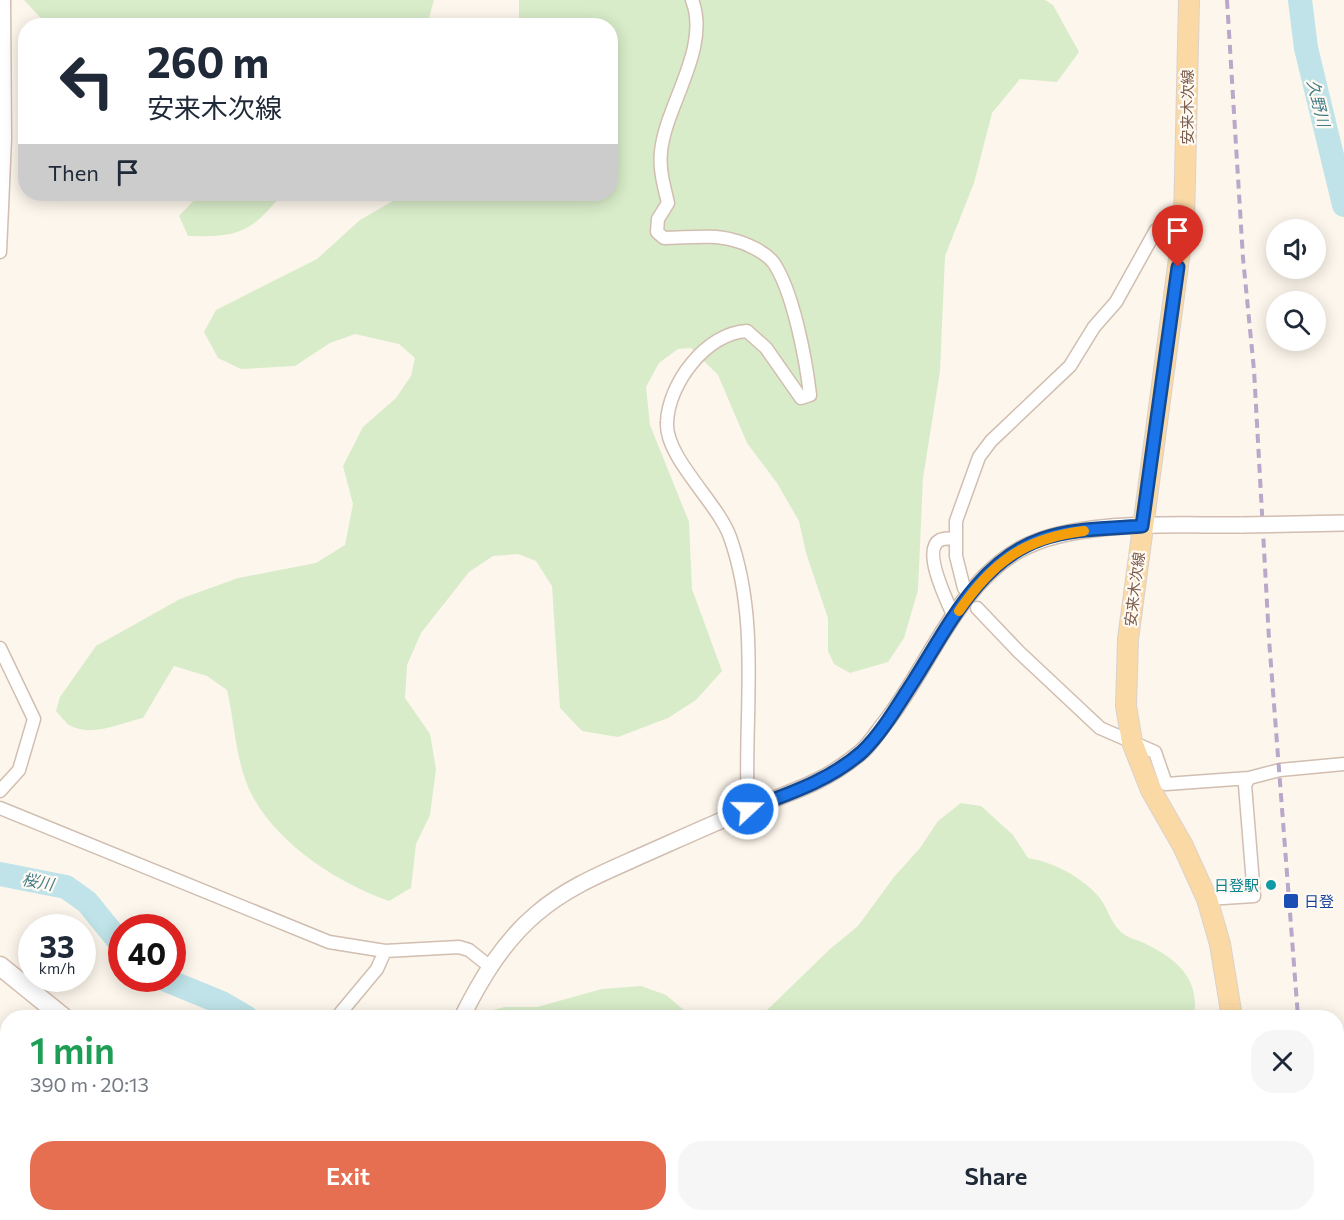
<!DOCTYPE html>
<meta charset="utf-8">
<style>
body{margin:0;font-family:Commissioner,"Noto Sans JP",sans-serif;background:#f6f6f7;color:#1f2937;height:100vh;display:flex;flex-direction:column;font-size:22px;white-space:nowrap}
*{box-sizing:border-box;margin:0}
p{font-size:20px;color:#747a83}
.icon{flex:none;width:33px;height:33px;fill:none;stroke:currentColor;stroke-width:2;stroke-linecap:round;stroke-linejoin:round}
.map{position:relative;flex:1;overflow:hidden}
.sheet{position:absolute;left:0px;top:1010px;width:1344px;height:212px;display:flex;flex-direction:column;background:#fff;border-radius:24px 24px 0 0;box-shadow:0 3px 15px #0003}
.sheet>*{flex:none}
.banner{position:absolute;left:18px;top:18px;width:600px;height:183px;border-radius:24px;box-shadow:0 3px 15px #0003;background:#fff;color:#1f2937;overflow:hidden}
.controls{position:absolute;left:1266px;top:219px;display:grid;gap:12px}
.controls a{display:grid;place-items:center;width:60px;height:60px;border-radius:50%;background:#fff;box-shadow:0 3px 15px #0003;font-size:30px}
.speed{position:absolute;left:18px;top:914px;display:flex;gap:12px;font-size:30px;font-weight:700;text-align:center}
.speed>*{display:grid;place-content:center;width:78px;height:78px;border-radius:50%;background:#fff;box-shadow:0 3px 15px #0003;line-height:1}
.speed small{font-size:15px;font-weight:400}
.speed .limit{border:9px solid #d22;background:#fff;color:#111}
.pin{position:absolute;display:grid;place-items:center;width:51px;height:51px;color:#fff;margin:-62px -26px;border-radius:50% 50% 50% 0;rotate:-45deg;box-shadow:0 0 6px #0007}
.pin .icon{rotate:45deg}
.me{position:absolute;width:66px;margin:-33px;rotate:69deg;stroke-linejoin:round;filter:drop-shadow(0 0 4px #0008)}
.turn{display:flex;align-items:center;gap:21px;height:126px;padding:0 30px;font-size:27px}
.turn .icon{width:78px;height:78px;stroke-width:2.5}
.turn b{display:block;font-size:42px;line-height:51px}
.then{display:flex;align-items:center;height:57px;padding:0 30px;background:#0003;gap:12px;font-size:22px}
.round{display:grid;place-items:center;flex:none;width:63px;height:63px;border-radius:24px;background:#f6f6f7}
.overview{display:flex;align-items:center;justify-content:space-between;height:102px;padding:0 30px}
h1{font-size:36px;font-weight:600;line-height:45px;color:#1e9e55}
.primary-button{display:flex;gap:12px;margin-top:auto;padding:12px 30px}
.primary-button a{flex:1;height:69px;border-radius:24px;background:#e76f51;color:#fff;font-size:24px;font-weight:600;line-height:69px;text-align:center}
.primary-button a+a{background:#f6f6f7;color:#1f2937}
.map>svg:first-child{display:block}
.green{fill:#d8ecc9}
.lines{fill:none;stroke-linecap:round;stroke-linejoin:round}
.river{stroke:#bfe3e8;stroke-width:24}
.minor-casing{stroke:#d1beb0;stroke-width:15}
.tertiary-casing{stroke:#d1beb0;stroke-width:18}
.secondary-casing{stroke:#d6c0b0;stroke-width:21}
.primary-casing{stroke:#dad1cd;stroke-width:22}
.minor{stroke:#fff;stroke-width:12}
.tertiary{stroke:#fff;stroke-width:15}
.secondary{stroke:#fff;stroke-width:18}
.primary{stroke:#fbd9a5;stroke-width:20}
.rail{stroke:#b9a8c9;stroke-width:4;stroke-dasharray:9 6;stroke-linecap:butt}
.tertiary-bridge-casing{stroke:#d1beb0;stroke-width:18;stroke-linecap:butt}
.tertiary-bridge{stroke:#fff;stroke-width:15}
.route-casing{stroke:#114b97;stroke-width:15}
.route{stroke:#1a73e8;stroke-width:10}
.slow{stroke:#f59e0b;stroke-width:10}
.culture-dot{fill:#0f9aa8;stroke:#fffaf3;stroke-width:2}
.transit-dot{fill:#1a4fb4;stroke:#fffaf3;stroke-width:2}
.labels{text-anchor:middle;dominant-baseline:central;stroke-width:4.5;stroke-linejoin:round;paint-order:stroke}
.street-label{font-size:15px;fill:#7a5c4d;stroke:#fffaf3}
.culture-label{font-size:15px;fill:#0d838f;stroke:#fffaf3;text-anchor:end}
.transit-label{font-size:15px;fill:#164399;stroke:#fffaf3;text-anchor:start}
.water-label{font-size:16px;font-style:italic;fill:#437c86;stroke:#fffaf3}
</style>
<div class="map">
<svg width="1344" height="1220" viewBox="0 0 1344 1220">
<rect width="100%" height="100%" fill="#fdf6ec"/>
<path class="green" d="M24,0h410l-7,25 -379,1z
M519,0h526l8,5 26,47 -22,30 -37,-3 -28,34 -18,70 -29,73 -5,115 -17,107 -5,112 -14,48 -16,24 -38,11 -16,-9 -6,-13v-33l-22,-65 -7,-32 -22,-38 -30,-40 -29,-68 -27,-27 -13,1 -19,14 -13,24 4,38 39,97 3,67 30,82 -26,29 -28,18 -50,19 -36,-6 -22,-23 -8,-122 -16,-25 -18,-7 -25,2 -24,16 -48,61 -14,32 -2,33 25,36 6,35 -6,46 -14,29 -5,44 -22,13c-51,-18 -109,-55 -136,-104 -17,-30 -18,-73 -26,-107l-20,-14 -33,-10 -31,52c-24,5 -50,20 -74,7 -4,-3 -9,-10 -13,-14l4,-14 36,-51 84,-47 58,-21 78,-15 29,-18 8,-41 -10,-38 20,-39 33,-29 15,-22 4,-18 -16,-14 -44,-10 -25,9 -35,23 -54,3 -23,-11 -14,-26 12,-22 101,-51 43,-39 45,-26h205l1,-31 7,-12v-36l-3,-30 -4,-5 -1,-54 -91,-1z
M200,194h82c-31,39 -44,43 -94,42l-9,-20z
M961,803l20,3 32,29 15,23c25,4 54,19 71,39 9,11 11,25 22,35 6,6 17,8 25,12 32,16 54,35 48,73h-434l70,-68 28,-23 36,-49 26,-29 18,-27z
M641,986l25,9 26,22h-210l3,-5 20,-5h32l65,-18z
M7,1129l1,85h130l3,6h-141v-87z
M479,1214h601l-1,6h-597z"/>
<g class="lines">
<path class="river" d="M1300,0l6,48 38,157
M0,874l66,13 21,15 35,43
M161,978l61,25 24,14
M290,1214l3,6"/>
<g class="minor-casing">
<path id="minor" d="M692,0c19,48 -27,106 -31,152 -2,17 3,34 7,51l-10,16 -1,13 7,6c23,0 48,-4 69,2 13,3 32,12 40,22 20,28 33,98 37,133l-9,3 -35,-50 -19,-17c-41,2 -79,53 -80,92 -2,34 51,80 63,114 31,87 13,182 18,272
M0,252l5,-113 -1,-139
M964,588l-8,-32v-35l23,-64 12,-16 79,-75 24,-39 22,-25 40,-72 11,-8 17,-1
M977,608l42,44 81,76 55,24 11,32 83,-6 31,-8 64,-6
M954,617c-6,-14 -33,-67 -14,-77 4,-2 10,-1 15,-2
M0,648l34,71 -15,51 -19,21
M0,808l329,134 56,9 74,-4 10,3 20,16
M1207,899l47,-3 -9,-111 4,-7
M337,1017l40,-48 8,-18
M1199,1220v-6"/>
</g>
<g class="tertiary-casing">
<path id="tertiary" d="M462,1017c19,-38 41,-75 74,-103 31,-27 69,-42 107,-59 34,-15 69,-31 103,-45 44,-18 77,-26 114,-57 10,-8 17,-20 25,-30 44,-56 71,-137 134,-173 56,-32 159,-24 223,-25
M435,1214l3,6"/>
</g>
<g class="secondary-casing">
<path id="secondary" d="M0,966l63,51
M232,1214l4,6"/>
</g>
<g class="primary-casing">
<path id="primary" d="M1189,0l-5,221 -56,418 -2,67 6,36 19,48 32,56 24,53 13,45 12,73
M1266,1214l1,6"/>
</g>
<use href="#minor" class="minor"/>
<use href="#tertiary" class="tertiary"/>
<use href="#secondary" class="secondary"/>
<use href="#primary" class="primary"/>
<path class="rail" d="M1227,0l16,258 11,112 15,269 29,378
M1310,1214v6"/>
<g class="tertiary-bridge-casing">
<path id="tertiary-bridge" d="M1242,525l102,-2"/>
</g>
<use href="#tertiary-bridge" class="tertiary-bridge"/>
</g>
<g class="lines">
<g class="route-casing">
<path id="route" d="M748,809c40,-15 81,-28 114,-57 20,-19 36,-47 51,-70 34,-53 65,-121 129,-143 31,-11 67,-10 100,-13l36,-259"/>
</g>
<use href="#route" class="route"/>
<path class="slow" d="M959,611c33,-48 65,-73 125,-80"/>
</g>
<circle class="culture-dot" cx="1271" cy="885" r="6"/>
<rect class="transit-dot" x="1283" y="893" width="16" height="16" rx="3"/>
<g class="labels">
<g class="street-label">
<text transform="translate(1187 107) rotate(-90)">安来木次線</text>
<text transform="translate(1134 589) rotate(-83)">安来木次線</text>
</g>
<g class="culture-label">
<text x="1259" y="885">日登駅</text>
</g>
<g class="transit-label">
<text x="1304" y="901">日登</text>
</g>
<g class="water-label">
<text transform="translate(1319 103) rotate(76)">久野川</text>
<text transform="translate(38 881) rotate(10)">桜川</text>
</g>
</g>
</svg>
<div class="controls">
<a><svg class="icon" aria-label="sound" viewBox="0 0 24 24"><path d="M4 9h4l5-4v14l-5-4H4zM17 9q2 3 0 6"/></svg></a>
<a><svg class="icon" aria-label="search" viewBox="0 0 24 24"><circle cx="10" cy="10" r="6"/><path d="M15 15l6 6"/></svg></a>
</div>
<div class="speed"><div>33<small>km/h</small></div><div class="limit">40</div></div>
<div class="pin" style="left:1178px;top:267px;background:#d93025"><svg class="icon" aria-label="arrive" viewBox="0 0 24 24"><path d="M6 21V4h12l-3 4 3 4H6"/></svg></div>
<svg class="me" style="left:748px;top:809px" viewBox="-20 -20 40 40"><circle r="17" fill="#1a73e8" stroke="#fff" stroke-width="3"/><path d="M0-11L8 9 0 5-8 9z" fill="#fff"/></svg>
<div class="banner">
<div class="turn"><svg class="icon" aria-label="left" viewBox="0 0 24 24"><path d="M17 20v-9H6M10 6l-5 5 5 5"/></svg><div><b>260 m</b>安来木次線</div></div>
<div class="then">Then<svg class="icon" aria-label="arrive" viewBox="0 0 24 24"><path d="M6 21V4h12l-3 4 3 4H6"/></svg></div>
</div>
<section class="sheet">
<div class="overview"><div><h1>1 min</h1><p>390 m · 20:13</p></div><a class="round"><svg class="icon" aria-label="close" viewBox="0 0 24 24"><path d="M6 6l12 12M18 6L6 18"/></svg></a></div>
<div class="primary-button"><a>Exit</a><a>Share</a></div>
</section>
</div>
